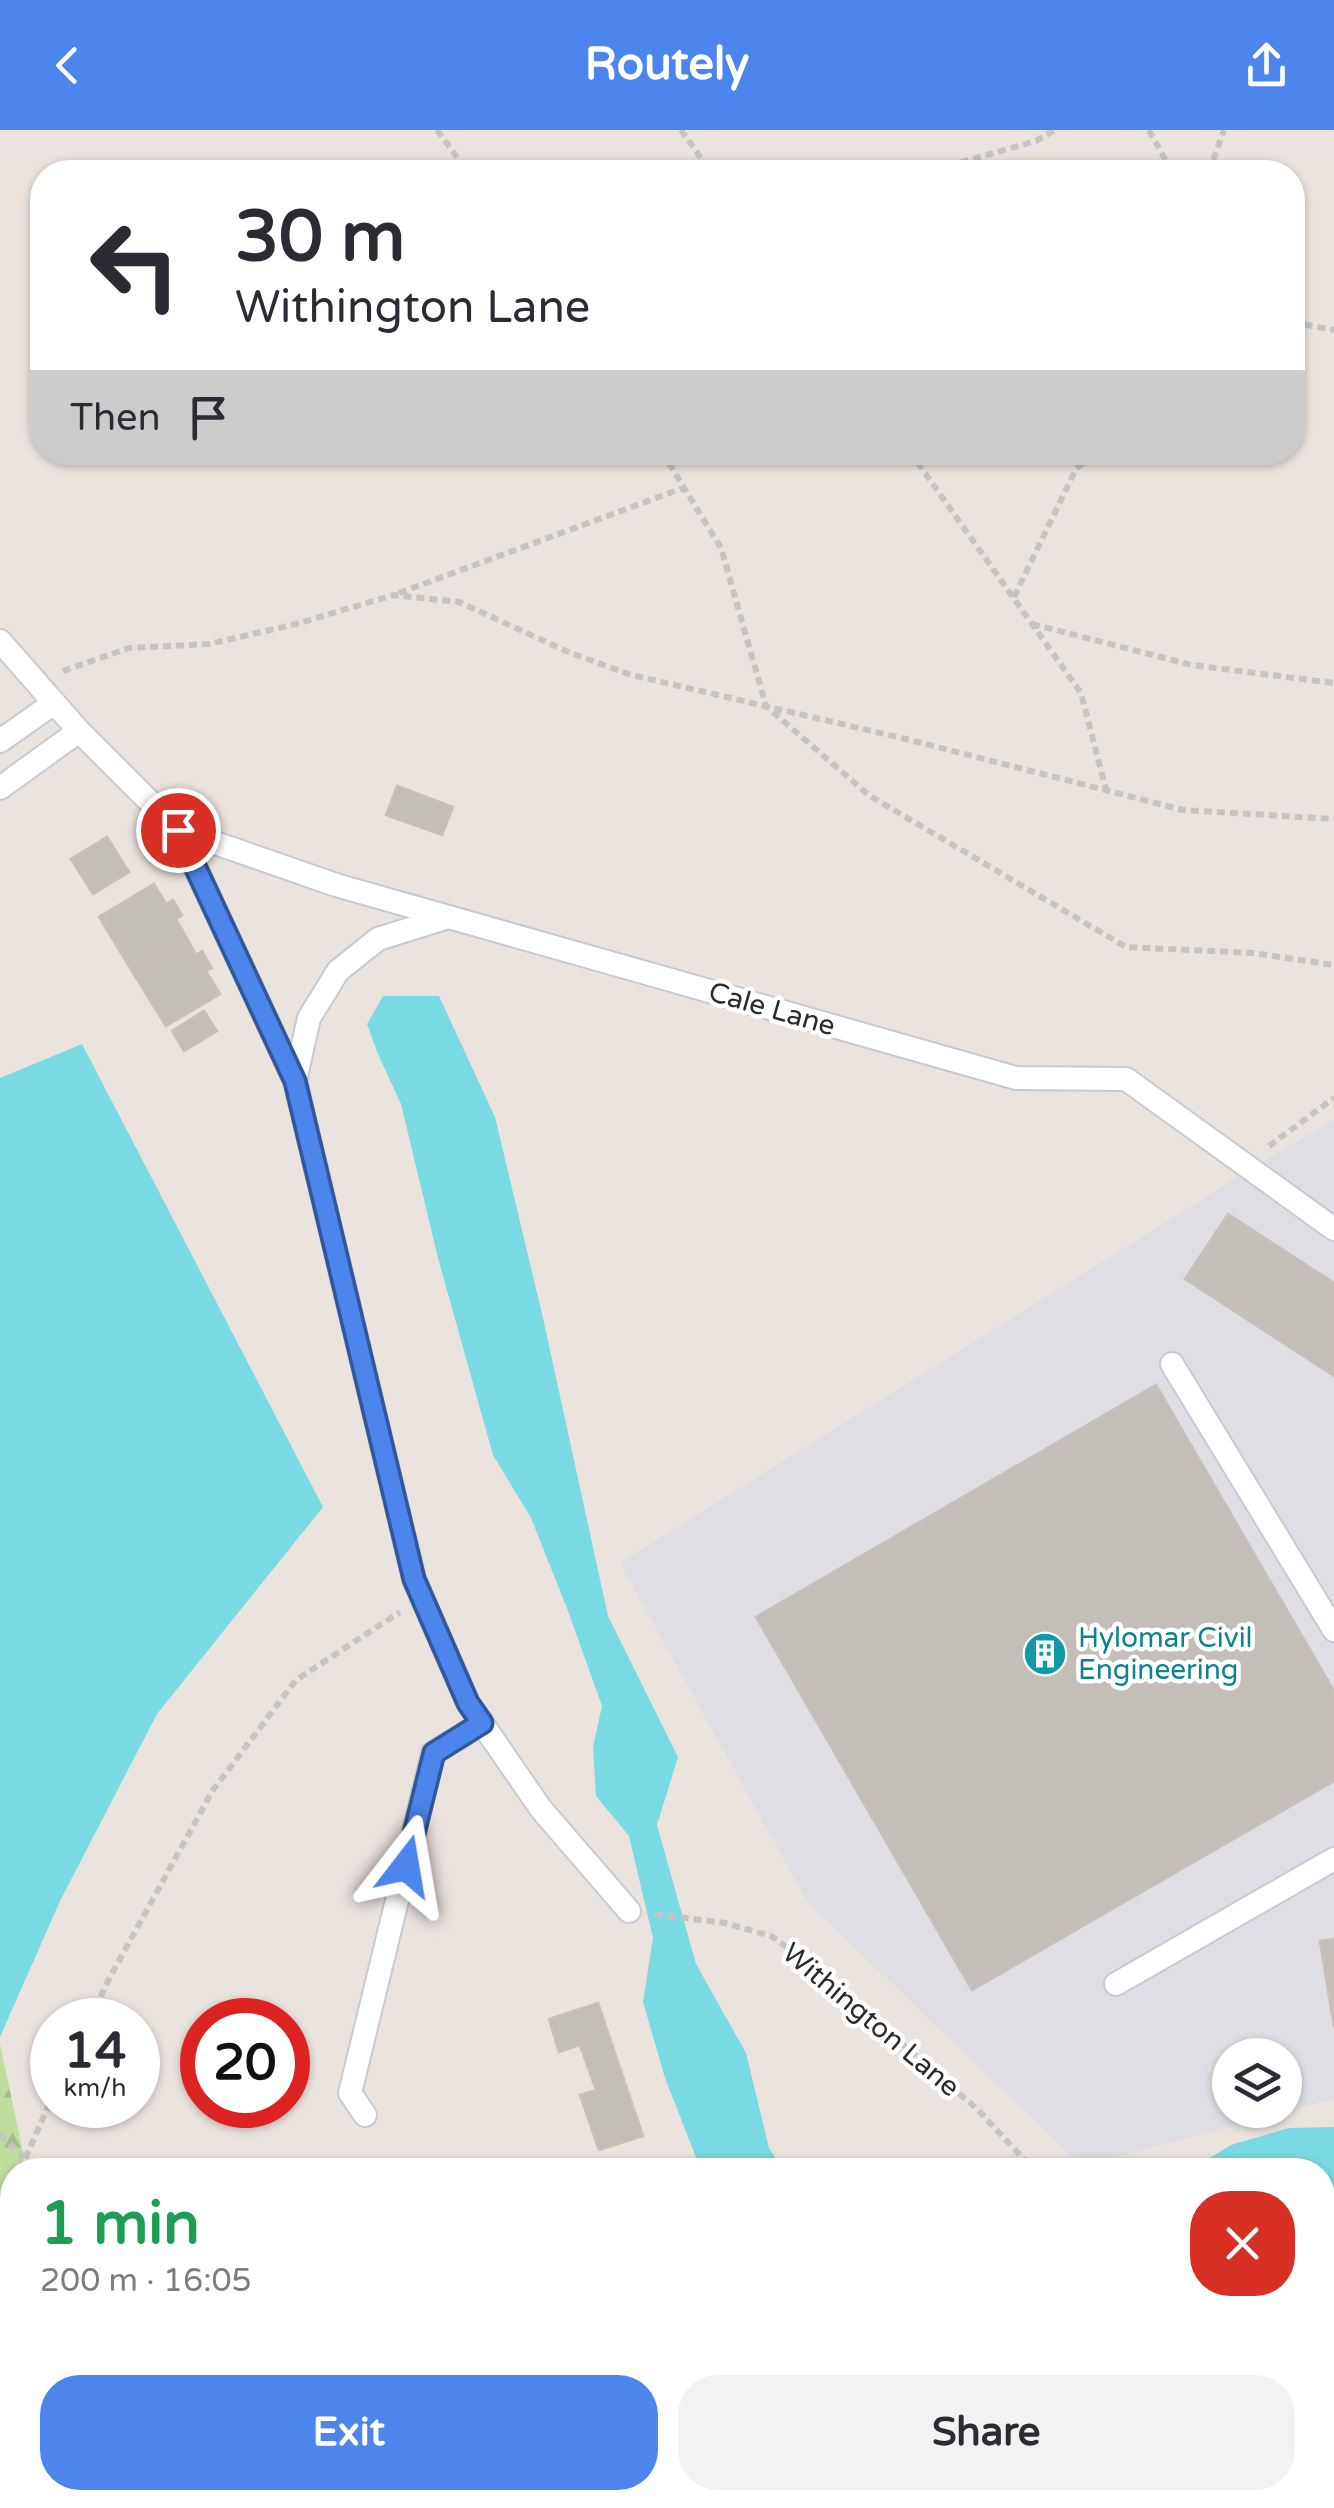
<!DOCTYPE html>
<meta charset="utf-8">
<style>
body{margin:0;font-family:"Varela Round",sans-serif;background:#f2f2f3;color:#2b2b33;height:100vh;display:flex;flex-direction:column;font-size:38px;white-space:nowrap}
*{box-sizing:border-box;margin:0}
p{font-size:32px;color:#7c7c81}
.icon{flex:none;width:55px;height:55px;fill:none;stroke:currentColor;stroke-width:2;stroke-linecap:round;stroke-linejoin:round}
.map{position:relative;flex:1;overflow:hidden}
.drawer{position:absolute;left:0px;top:2028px;width:1335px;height:352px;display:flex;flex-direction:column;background:#fff;border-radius:40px 40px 0 0;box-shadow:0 2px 8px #0004}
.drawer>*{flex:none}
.guide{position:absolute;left:30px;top:30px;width:1275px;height:305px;border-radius:40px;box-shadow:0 2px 8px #0004;background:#fff;color:#2b2b33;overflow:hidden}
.tools{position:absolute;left:1212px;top:1908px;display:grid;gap:20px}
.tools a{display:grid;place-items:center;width:90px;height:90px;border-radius:50%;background:#fff;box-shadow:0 2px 8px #0004;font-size:50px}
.speed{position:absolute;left:30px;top:1868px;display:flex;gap:20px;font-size:50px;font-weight:700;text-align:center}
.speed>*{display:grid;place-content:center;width:130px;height:130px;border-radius:50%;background:#fff;box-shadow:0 2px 8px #0004;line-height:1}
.speed small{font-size:25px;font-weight:400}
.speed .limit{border:15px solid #d22;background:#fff;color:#111}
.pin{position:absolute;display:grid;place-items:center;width:85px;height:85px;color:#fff;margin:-42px;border:5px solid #fff;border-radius:50%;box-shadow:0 2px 10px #0007}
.me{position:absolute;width:110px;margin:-55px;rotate:14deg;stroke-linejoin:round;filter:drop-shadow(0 0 8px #0008)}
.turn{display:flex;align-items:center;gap:35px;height:210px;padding:0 40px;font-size:45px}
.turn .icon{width:130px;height:130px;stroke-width:2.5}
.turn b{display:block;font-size:70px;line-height:85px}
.then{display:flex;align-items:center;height:95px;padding:0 40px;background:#0003;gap:20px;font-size:38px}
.round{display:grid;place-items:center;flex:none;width:105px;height:105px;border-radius:40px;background:#f2f2f3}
.summary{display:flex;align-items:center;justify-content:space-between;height:170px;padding:0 40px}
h1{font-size:60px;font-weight:700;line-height:75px;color:#1e9e55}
.action{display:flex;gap:20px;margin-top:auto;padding:20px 40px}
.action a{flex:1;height:115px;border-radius:40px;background:#4c85eb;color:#fff;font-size:40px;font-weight:700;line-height:115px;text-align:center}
.action a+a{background:#f2f2f3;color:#2b2b33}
header{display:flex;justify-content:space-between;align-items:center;height:130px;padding:0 40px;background:#4c85eb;color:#fff;font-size:45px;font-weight:700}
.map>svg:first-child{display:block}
.industrial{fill:#dfdee4;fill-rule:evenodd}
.forest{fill:url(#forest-firs)}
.water{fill:#7adae4}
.building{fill:#c4beb9;stroke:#c7bfb8;stroke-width:2.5}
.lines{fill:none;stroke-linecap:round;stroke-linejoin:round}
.lane-casing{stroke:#c6cbd3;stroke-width:26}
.street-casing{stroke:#c6cbd3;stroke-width:46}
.path{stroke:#c4c4c4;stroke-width:6;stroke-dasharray:8 5;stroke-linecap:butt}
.lane{stroke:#fff;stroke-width:22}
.street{stroke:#fff;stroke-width:42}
.route-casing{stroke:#315699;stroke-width:25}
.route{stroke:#4c85eb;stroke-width:18}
.labels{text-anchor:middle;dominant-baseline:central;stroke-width:9;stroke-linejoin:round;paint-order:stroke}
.street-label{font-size:28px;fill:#2b2b2b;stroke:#fff}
.culture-label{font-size:28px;fill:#0d838f;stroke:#fff;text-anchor:start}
</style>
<header><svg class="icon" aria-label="back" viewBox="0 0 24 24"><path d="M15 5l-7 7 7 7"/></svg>Routely<svg class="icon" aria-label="share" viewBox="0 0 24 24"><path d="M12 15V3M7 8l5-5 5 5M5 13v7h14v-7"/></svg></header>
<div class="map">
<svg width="1334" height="2378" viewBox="0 0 1334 2378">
<defs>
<pattern id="forest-firs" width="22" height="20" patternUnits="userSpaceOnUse" patternTransform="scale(2.5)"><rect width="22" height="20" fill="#bfdd9f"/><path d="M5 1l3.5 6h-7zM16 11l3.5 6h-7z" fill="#a4be89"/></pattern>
</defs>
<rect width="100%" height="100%" fill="#ebe3de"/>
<path class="industrial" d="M1334,990v979l-252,67 -274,-263 -188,-340 647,-404zM1230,1925h55v55h-55z"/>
<path class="forest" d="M0,1914l24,113 -4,13h-8v19l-12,32z
M12,2137v231h727l1,10h-740v-239z"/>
<path class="water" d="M383,866h56l56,121 48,201 65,298 70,141 -21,68 39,139 50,89 23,95 14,22h-82l-36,-92 -22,-76 10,-64 -24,-102 -33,-40 -3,-49 9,-41 -34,-95 -37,-93 -38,-63 -55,-197 -37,-154 -23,-50 -11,-30z
M82,914l241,463 -166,207 -97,187 -60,136v-959z
M1334,1997v147l-11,4 -1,-108h-132l41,-25 58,-17z
M740,2368h95l1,10h-94z"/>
<path class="building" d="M397,656l56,21 -11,28 -56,-20z
M107,707l22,35 -36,22 -22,-35z
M154,754l12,20 7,-4 9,15 -6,4 12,21 -55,33 -34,-56z
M188,810l8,15 6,-4 10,17 -6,3 14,23 -54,32 -33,-53z
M204,881l13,20 -33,20 -12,-20z
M1228,1084l106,69v93l-149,-97z
M1156,1255l178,306v90l-362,209 -216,-373z
M1334,1809v88l-14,-86z
M598,1873l45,133 -44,14 -19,-55 16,-5 -16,-45 -21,7 -10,-33z"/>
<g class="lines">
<g class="lane-casing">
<path id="lane" d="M0,511l79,90 99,99 117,251 119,498 54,124 73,106 88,102
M0,611l54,-38
M0,658l79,-57
M178,700l158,55 680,193 110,1 208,150
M295,951l14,-63 29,-47 40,-32 67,-21
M1172,1234l162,266
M1116,1854l218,-125
M365,1985l-15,-22 83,-340 49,-30"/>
</g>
<g class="street-casing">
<path id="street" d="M1322,2294l12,-3
M1099,2368v10
M1160,2378l20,-10"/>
</g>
<path class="path" d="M437,0l31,42
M681,0l30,42
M1149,0l23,42
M937,42l4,-4 95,-27 19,-11
M1209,42l15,-42
M1292,192l42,8
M662,322l59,96 45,158 104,90 256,151 127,6 81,12
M910,322l171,241 25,97
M399,463l284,-105
M1014,467l62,-128 21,-17
M1032,494l160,41 142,18
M63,541l66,-23 80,-4 87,-20 98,-29 65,7 107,49 62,23 278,65 277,71 151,9
M1269,1016l65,-48
M655,1784l70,9 46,13 41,29 166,145 56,60
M89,1890l21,-43 103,-187 83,-110 104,-68
M0,2005l24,22
M20,2040l32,-72
M0,2091l12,-32
M1322,2165l12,-4
M853,2368l1,10"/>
<use href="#lane" class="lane"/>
<use href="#street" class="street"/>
</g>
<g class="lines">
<g class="route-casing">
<path id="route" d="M178,700l117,251 119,498 54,124 14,20 -48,30 -28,113"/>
</g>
<use href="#route" class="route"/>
</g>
<defs>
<g id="building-disc" transform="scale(2.25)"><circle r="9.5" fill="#0f9aa8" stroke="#fff"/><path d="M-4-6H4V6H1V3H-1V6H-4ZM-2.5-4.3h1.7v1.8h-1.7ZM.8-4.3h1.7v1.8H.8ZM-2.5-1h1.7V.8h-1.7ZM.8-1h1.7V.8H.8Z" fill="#fff"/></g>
</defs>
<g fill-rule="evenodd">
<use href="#building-disc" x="1045" y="1524"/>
</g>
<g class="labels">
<g class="street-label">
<text transform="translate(772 879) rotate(16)">Cale Lane</text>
<text transform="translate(871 1890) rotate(40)">Withington Lane</text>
</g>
<g class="culture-label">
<text x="1078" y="1508">Hylomar Civil<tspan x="1078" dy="32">Engineering</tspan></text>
</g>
</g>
</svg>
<div class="tools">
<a><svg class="icon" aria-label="layers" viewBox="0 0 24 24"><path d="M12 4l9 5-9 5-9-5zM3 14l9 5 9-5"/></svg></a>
</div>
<div class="speed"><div>14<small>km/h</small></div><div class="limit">20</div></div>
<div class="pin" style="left:178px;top:700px;background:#d93025"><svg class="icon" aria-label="arrive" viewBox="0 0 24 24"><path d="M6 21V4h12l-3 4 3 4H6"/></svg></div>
<svg class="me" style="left:406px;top:1736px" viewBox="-20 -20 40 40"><path d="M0-17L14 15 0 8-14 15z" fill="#4c85eb" stroke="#fff" stroke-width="4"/></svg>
<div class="guide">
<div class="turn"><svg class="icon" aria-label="left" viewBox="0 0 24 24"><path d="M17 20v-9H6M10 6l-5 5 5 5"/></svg><div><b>30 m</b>Withington Lane</div></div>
<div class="then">Then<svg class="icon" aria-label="arrive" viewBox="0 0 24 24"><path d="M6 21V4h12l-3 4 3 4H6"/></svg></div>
</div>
<section class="drawer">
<div class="summary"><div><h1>1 min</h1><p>200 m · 16:05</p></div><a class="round" style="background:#d93025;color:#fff"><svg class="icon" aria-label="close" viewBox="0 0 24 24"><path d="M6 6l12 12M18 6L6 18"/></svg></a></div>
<div class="action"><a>Exit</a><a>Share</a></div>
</section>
</div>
